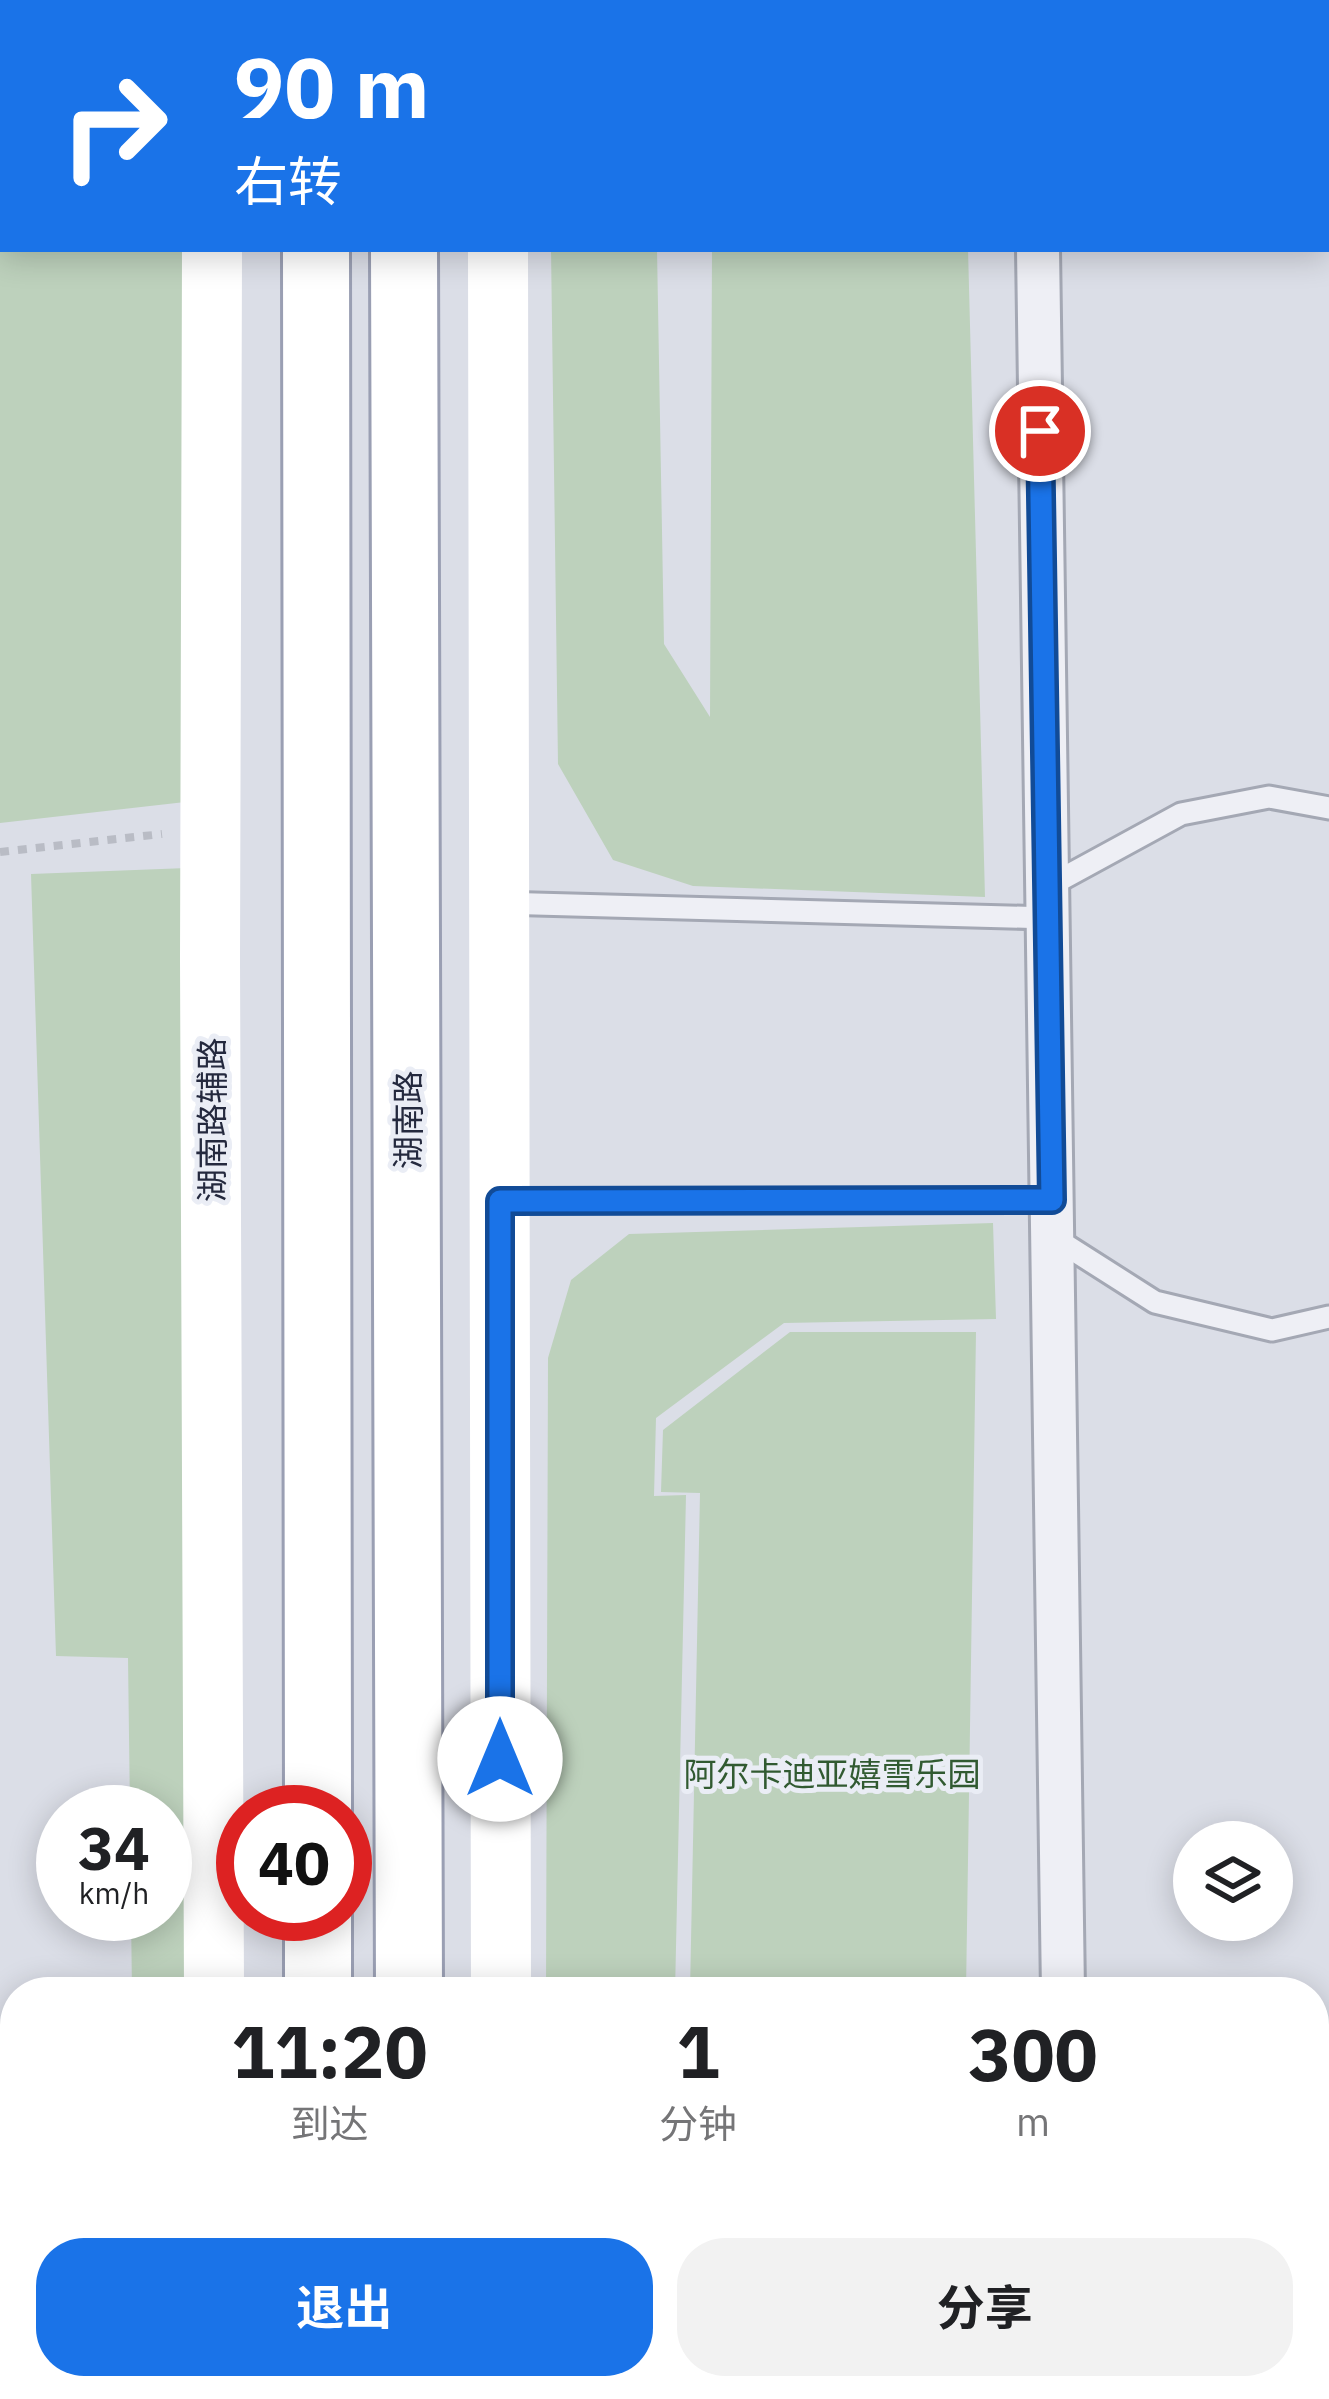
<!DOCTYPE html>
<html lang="zh">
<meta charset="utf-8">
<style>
body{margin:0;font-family:"IBM Plex Sans","Noto Sans SC",sans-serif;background:#f2f2f2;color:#202124;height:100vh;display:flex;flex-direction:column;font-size:45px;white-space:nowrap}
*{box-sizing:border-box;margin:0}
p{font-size:39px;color:#757577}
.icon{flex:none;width:66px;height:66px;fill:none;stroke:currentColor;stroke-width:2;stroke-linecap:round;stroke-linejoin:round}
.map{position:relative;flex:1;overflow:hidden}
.sheet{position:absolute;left:0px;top:1977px;width:1329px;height:423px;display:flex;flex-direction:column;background:#fff;border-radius:48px 48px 0 0;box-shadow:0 6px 30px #0003}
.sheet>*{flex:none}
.hud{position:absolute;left:0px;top:0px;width:1329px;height:252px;box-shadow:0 6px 30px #0003;background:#1a73e8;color:#fff;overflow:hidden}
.controls{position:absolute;left:1173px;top:1821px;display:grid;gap:24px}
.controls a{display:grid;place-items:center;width:120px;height:120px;border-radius:50%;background:#fff;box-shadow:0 6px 30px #0003;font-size:60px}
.speed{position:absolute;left:36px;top:1785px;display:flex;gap:24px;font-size:60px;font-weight:700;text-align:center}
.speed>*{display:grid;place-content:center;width:156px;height:156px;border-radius:50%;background:#fff;box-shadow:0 6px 30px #0003;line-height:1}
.speed small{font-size:30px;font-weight:400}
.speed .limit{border:18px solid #d22;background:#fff;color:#111}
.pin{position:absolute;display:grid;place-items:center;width:102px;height:102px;color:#fff;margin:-51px;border:6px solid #fff;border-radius:50%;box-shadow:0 3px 12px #0007}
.me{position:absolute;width:132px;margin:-66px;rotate:0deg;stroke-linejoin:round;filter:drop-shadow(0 0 9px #0008)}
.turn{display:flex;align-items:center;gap:42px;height:252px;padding:0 36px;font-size:54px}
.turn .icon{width:156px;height:156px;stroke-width:2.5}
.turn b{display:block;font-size:84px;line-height:102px}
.eta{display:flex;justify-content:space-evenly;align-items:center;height:204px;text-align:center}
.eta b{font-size:72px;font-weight:700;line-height:84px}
.cta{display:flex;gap:24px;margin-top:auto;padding:24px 36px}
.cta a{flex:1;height:138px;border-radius:48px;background:#1a73e8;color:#fff;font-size:48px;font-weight:700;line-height:138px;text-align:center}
.cta a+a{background:#f2f2f2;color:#202124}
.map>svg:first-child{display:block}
.green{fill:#bdd1bc}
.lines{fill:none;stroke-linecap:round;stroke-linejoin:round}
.lane-casing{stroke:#a4a8b4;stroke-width:27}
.street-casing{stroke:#a4a8b4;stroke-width:48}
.primary-casing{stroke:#9a9fb3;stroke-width:72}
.path{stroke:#b9bcc5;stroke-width:8;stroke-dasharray:9 9;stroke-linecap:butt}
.lane{stroke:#eeeff5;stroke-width:21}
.street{stroke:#eeeff5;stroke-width:42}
.secondary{stroke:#fff;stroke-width:60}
.primary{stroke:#fff;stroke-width:66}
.route-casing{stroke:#114b97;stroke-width:30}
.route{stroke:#1a73e8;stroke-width:21}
.labels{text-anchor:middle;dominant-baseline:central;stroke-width:10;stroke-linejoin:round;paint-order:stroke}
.street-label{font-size:33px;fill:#24293e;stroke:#eaedf5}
.park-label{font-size:33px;fill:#315a31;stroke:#eaedf5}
</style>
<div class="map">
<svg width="1329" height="2399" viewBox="0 0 1329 2399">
<rect width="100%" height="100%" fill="#dbdee7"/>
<path class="green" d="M0,0h191v3h-188v246h189l2,552 -194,22z
M551,249h106l7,395 46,73 2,-468h256l17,648 -292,-11 -80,-26 -55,-96z
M187,868l5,1124h-60l-1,-78h34v-102h-35l-2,-154 -72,-2 -25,-782z
M993,1223l3,96 -212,4 -128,95 -2,78 32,-1 -11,497h-129l2,-634 23,-78 58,-46z
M790,1332h186l-10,660h-276l10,-499 -39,-1 2,-62z
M0,2305l15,1v79h45v14h-60z"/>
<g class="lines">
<g class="lane-casing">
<path id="lane" d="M1047,887l134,-73 88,-17 60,11
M502,903l546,15
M506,1201l546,-1
M1053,1237l102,65 117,28 57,-13
M671,2385v14"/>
</g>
<g class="street-casing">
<path id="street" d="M1326,9h3
M1038,249l25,1743
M1314,2075h15
M0,2168h15
M1314,2241h15"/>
</g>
<g class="primary-casing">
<path id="primary" d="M315,0v3
M403,0v3
M316,249l2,1563
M404,249l5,1743
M318,1914v78
M319,2385v14
M411,2385v14"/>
</g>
<path class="path" d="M0,852l162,-18"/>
<use href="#lane" class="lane"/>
<use href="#street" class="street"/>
<path class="secondary" d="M498,0v3
M212,3v-3
M212,249l-2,711 4,1032
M498,249l3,1743
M215,2385v14
M501,2385v14"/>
<use href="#primary" class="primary"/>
</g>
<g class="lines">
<g class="route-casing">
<path id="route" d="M500,1759v-558l552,-1 -12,-769"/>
</g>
<use href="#route" class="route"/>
</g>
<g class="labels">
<g class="street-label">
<text transform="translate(211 1120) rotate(-90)">湖南路辅路</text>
<text transform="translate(407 1120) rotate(-90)">湖南路</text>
</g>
<g class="park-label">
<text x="832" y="1773">阿尔卡迪亚嬉雪乐园</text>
</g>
</g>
</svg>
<div class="controls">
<a><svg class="icon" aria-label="layers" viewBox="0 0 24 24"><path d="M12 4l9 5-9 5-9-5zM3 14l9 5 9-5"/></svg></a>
</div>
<div class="speed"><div>34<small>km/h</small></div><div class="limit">40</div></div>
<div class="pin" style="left:1040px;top:431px;background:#d93025"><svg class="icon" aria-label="arrive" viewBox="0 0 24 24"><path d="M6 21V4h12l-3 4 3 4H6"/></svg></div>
<svg class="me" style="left:500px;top:1759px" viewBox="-20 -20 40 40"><circle r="19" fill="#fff"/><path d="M0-13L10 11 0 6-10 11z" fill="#1a73e8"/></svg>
<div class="hud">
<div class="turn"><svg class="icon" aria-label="right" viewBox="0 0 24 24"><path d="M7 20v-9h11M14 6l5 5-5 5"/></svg><div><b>90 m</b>右转</div></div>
</div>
<section class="sheet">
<div class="eta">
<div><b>11:20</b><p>到达</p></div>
<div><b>1</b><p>分钟</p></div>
<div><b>300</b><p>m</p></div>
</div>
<div class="cta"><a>退出</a><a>分享</a></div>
</section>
</div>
